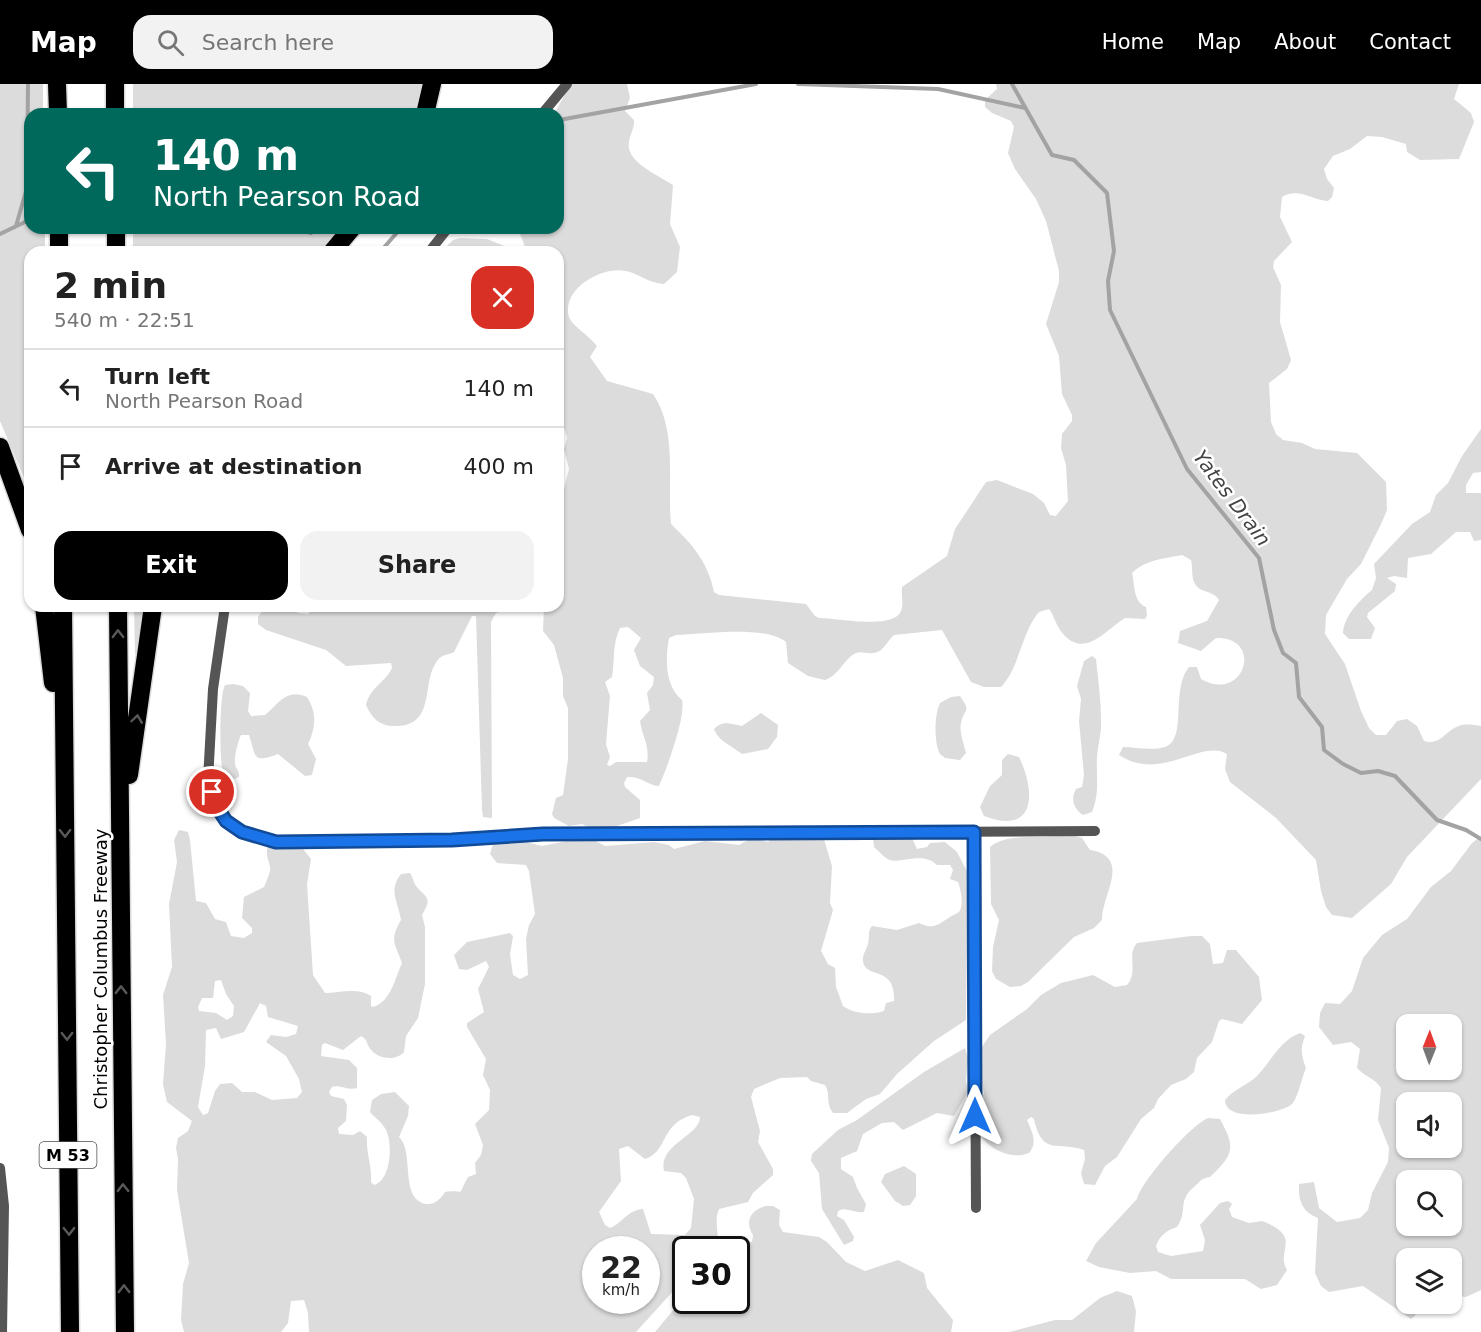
<!DOCTYPE html>
<meta charset="utf-8">
<style>
body{margin:0;font-family:"DejaVu Sans",sans-serif;background:#f2f2f2;color:#222;height:100vh;display:flex;flex-direction:column;font-size:22px;white-space:nowrap}
*{box-sizing:border-box;margin:0}
p{font-size:20px;color:#767676}
.icon{flex:none;width:33px;height:33px;fill:none;stroke:currentColor;stroke-width:2;stroke-linecap:round;stroke-linejoin:round}
.map{position:relative;flex:1;overflow:hidden}
.drawer{position:absolute;left:24px;top:162px;width:540px;height:366px;display:flex;flex-direction:column;background:#fff;border-radius:18px;box-shadow:0 2px 4px #0004}
.drawer>*{flex:none}
.top-card{position:absolute;left:24px;top:24px;width:540px;height:126px;border-radius:18px;box-shadow:0 2px 4px #0004;background:#00695c;color:#fff;overflow:hidden}
.needle{width:39px;rotate:1deg}
.fabs{position:absolute;left:1396px;top:930px;display:grid;gap:12px}
.fabs a{display:grid;place-items:center;width:66px;height:66px;border-radius:12px;background:#fff;box-shadow:0 2px 4px #0004;font-size:30px}
.speed{position:absolute;left:582px;top:1152px;display:flex;gap:12px;font-size:30px;font-weight:700;text-align:center}
.speed>*{display:grid;place-content:center;width:78px;height:78px;border-radius:50%;background:#fff;box-shadow:0 2px 4px #0004;line-height:1}
.speed small{font-size:15px;font-weight:400}
.speed .limit{border:3px solid #111;border-radius:9px;background:#fff;color:#111}
.pin{position:absolute;display:grid;place-items:center;width:51px;height:51px;color:#fff;margin:-26px;border:3px solid #fff;border-radius:50%;box-shadow:0 2px 6px #0007}
.me{position:absolute;width:66px;margin:-33px;rotate:0deg;stroke-linejoin:round;filter:drop-shadow(0 0 4px #0008)}
.turn{display:flex;align-items:center;gap:21px;height:126px;padding:0 30px;font-size:27px}
.turn .icon{width:78px;height:78px;stroke-width:2.5}
.turn b{display:block;font-size:42px;line-height:51px}
.round{display:grid;place-items:center;flex:none;width:63px;height:63px;border-radius:18px;background:#f2f2f2}
.summary{display:flex;align-items:center;justify-content:space-between;height:102px;padding:0 30px}
h1{font-size:36px;font-weight:700;line-height:45px}
.button{display:flex;gap:12px;margin-top:auto;padding:12px 30px}
.button a{flex:1;height:69px;border-radius:18px;background:#000;color:#fff;font-size:24px;font-weight:700;line-height:69px;text-align:center}
.button a+a{background:#f2f2f2;color:#222}
ul{padding:0;list-style:none}
li{display:flex;align-items:center;gap:18px;height:78px;padding:0 30px;border-top:2px solid #e0e0e0}
li div{flex:1}
li b{display:block;font-size:22px}
li em{font-style:normal}
header{display:flex;align-items:center;gap:36px;box-sizing:border-box;height:84px;padding:0 30px;background:#000;color:#fff}
header strong{font-size:28px}
nav{display:flex;gap:33px;margin-inline-start:auto;font-size:21px}
.search{width:420px;height:54px;background:#f2f2f2;display:flex;align-items:center;gap:15px;box-sizing:border-box;padding:0 21px;border-radius:18px;color:#767676;font-size:22px}
.map>svg:first-child{display:block}
.green{fill:#dcdcdc;fill-rule:evenodd}
.lines{fill:none;stroke-linecap:round;stroke-linejoin:round}
.stream{stroke:#a3a3a3;stroke-width:4}
.highway-casing{stroke:#dbdbdb;stroke-width:21}
.street{stroke:#555;stroke-width:10}
.highway{stroke:#000;stroke-width:18}
.oneway{stroke:#595959}
.route-casing{stroke:#114b97;stroke-width:15}
.route{stroke:#1a73e8;stroke-width:10}
.labels{text-anchor:middle;dominant-baseline:central;stroke-width:5;stroke-linejoin:round;paint-order:stroke}
.shield{fill:#fff;stroke:#4c4c4c;stroke-width:1.5}
.shield-label{font-size:16px;font-weight:bold;fill:#000}
.street-label{font-size:18px;fill:#000;stroke:#fff}
.water-label{font-size:20px;font-style:italic;fill:#444;stroke:#fff}
</style>
<header>
<strong>Map</strong>
<div class="search"><svg class="icon" aria-label="search" viewBox="0 0 24 24"><circle cx="10" cy="10" r="6"/><path d="M15 15l6 6"/></svg>Search here</div>
<nav><a>Home</a><a>Map</a><a>About</a><a>Contact</a></nav>
</header>
<div class="map">
<svg width="1481" height="1248" viewBox="0 0 1481 1248">
<rect width="100%" height="100%" fill="#fff"/>
<path class="green" d="M0,0h43v30h-13v114h15v24h-15v240l-30,-71z
M133,0h291l-7,30h-284z
M571,0h56l3,14 -5,13 9,9c1,10 -7,18 -5,28 2,16 32,29 44,37l-3,39 10,23 -3,25 -13,12c-17,-1 -25,-11 -39,-13 -23,-5 -64,18 -56,46 3,9 21,19 28,29l-7,11 17,24 46,13c25,37 14,88 18,130 22,21 37,38 43,68l5,3 87,9 9,12 4,2c17,0 75,12 82,-7 3,-7 0,-16 1,-24l45,-31 8,-27 31,-47 11,-2 36,14 11,9 6,12 6,1 12,-15 -2,-36 -5,-17 1,-14 10,-13v-6l-10,-21 -3,-38 -13,-32 13,-42v-11l-13,-50 -10,-22 -21,-30 -7,-16 6,-26 -3,-6 -19,-8 -7,-6v-7l12,-11 -1,-5h463l-5,15 17,14 3,9 -15,37 -39,1 -13,-8 -1,-8 -24,-7 -15,-1 -17,13 -17,7 -9,13 3,10 7,9 -2,9 -4,4c-17,-1 -29,-14 -46,-4l-2,20 12,25 -18,19 -1,6 8,18 -1,37 11,38 -4,9 -18,14 2,39 5,12 7,6 19,3 13,6 42,4 29,29 1,28 -5,12 -21,42 -14,15 -21,36 -1,19 20,30 16,47 8,17 7,7h10l11,-14 10,-2 10,7 7,15c18,5 21,-12 38,-16 5,-1 13,0 19,1v53l-74,78 -16,27 -39,34 -20,-3 -6,-8 -5,-16 -5,-31 -40,-42 -46,-36 -5,-13 2,-15c-26,-16 -66,29 -108,1l4,-8c12,0 29,4 42,0 23,-8 5,-56 24,-80h8l4,12c43,25 64,-42 15,-41l-15,13 -23,-8 2,-12 27,-10 12,-21c-6,-10 -19,-7 -24,-16 -4,-6 -2,-17 -4,-24l-9,-5c-19,4 -35,4 -50,18 3,12 1,29 14,34l1,8 -2,4 -20,-1c-20,12 -42,44 -65,12 -5,-7 -6,-15 -11,-21l-10,3c-18,21 -19,55 -38,75h-17l-13,-5 -29,-52 -48,5c-7,6 -11,18 -21,18 -8,1 -12,-3 -19,1 -12,8 -15,21 -29,26l-17,-4 -20,-13 -2,-21c-20,-17 -83,-8 -110,-7l-7,3c-4,22 -4,48 13,62 4,17 -15,68 -23,86 -12,-1 -18,-10 -32,-9l-3,6 1,4 15,13v18c-19,6 -40,18 -58,6l-13,2 -15,-8 -2,-4 4,-16 7,-3 5,-36v-51l-5,-12v-18l-9,-33 -11,-14 1,-25h14v-8l4,-2 -4,-37v-47l11,-43 -5,-20 3,-11 -9,-32v-154h-31l-7,-18 -5,-6h43v-114h-4zM628,543l13,11 -7,12 6,16 14,11 -1,8 -6,8 3,17 -10,11c2,15 10,25 7,41h-31l-6,4 -3,-1 3,-8 -4,-13 4,-48 -5,-14 7,-5c3,-18 0,-32 8,-49z
M133,144h211l-20,24h-191z
M460,154l27,1 20,8 3,5h-69l12,-12z
M1481,345v43l-8,1 -7,12v8h15v47l-7,1 -4,-9h-14l-25,22 -23,4 -1,20 -13,-2 -7,2 9,6 -1,7 -27,22 -1,4 8,11 -4,11h-22l-6,-6c1,-17 16,-32 29,-43l4,-12 -2,-14 38,-40 18,-12 6,-17 12,-12 14,-27z
M134,522h11l-7,48h-3z
M266,522h24l8,7 10,1 6,-8h207l-25,7 -5,9 1,196 -9,-1 -1,-8 -6,-193h-4l-18,36c-5,3 -12,2 -16,8 -18,21 0,67 -44,66 -15,0 -22,-8 -28,-21 4,-18 19,-22 26,-37l-1,-5 -45,3 -20,-16 -60,-20 -8,-6v-7z
M1092,572l4,3c2,20 5,40 5,60 1,13 -3,25 -4,38 -1,22 3,34 -5,55l-9,3c-9,-6 -13,-16 -7,-26l6,-2 2,-12 -5,-54 2,-22 -4,-13 7,-25z
M233,600l10,2 7,7 -2,18 3,5 14,-1c14,-11 21,-27 42,-18 10,16 9,30 1,47l8,15 -4,16 -7,1 -27,-22c-26,10 -22,2 -29,-19h-8c-3,7 -7,21 -6,29 1,6 5,6 4,13l-7,3 -8,-2c-5,-11 -5,-83 1,-93z
M960,612c12,17 4,12 1,27 -2,9 3,21 5,30l-6,7 -15,-2 -5,-4c-6,-11 -6,-38 0,-51l11,-6z
M761,629l17,12 -1,12 -9,12 -26,5c-11,-9 -23,-12 -28,-25 9,-9 16,-5 28,-3z
M1008,670l11,3c17,35 17,79 -35,59l-4,-9 10,-21 12,-11v-15z
M809,742l14,10 9,30 -2,37 3,7 -12,41 7,13 7,4 1,19 7,19c11,8 28,9 41,5l2,-8 8,-2c2,-39 -33,-19 -31,-44 1,-5 4,-9 5,-13 2,-7 -1,-12 4,-18l25,4 22,-7c15,7 18,2 31,-6 2,-2 7,-3 9,-5 5,-7 2,-22 -1,-30l-8,-3 3,-9 -3,-5h-13c-14,-14 -38,-1 -47,-5 -6,-2 -11,-9 -16,-13l-1,-11 25,-9 11,4 8,18 10,-2 3,-4 15,-1 12,10 11,21 -2,147 -32,21 -37,33 -17,20 -14,5 -19,14h-14c-8,-10 -2,-19 -8,-28l-14,-4 -4,-4 -27,1 -26,11 -3,8 9,34 -2,11 15,27v6l-20,18 -5,9 -29,7c-6,13 2,26 -3,39l-30,2 -1,28 -49,54h-327l-1,-19 -4,-13 -13,1 -3,22 -7,9h-97l-3,-12 2,-36 6,-21 -12,-73 1,-31 -2,-11 2,-10 10,-7 4,-10 -25,-19 -4,-18 3,-40 -3,-49 9,-28 -3,-63 8,-42 -3,-22 5,-10 9,2 2,8 6,61 10,2 9,16 11,3 5,14 13,2 8,-5v-5l-10,-10 2,-21 20,-10c2,-5 7,-15 6,-20 -2,-10 -6,-14 0,-25l26,-2 15,19 -4,25 6,91 12,18c15,0 32,-6 46,3v10l2,1c18,-5 22,-29 29,-44 -7,-20 -13,-22 -1,-43 -3,-19 -13,-29 0,-46l9,-1c3,4 3,9 6,13 10,12 17,11 6,29l3,12v57l-7,34 -12,18 -2,16c-9,10 -28,7 -35,-5 -3,-5 -2,-8 -8,-11l-18,14 -18,-7 -3,2 -1,11 28,4 8,8v20c-10,3 -16,-4 -25,-1l-3,5 2,4 13,3 3,6 -1,16 -8,7 1,6 14,1 7,-4 7,6c-1,17 5,28 4,45l3,3c17,-5 19,-41 12,-55 -4,-8 -11,-12 -16,-18l2,-12 9,-6 14,-2 14,14 -1,10 -9,21c16,15 0,62 27,67 9,1 14,-5 19,-12 22,-3 11,7 23,-15l8,-3 -1,-11 6,-8 2,-10 -8,-21 14,-14 1,-20 -7,-15 3,-16 -19,-32v-4l17,-11 -6,-23 11,-22 -3,-6 -19,9 -8,-1 -5,-14 13,-13 43,-9 3,3 -3,18 3,21 7,4 8,-4 -2,-36 3,-14 6,-11 -6,-43 -3,-6 -29,-2 -7,-9 3,-10 20,-5 29,7 25,-5 6,-6 19,4 13,7 49,-4 15,3 5,4 31,-8 34,4 13,-7 16,4c12,-11 26,-15 41,-16zM221,896l5,14 8,12 -1,10 -6,4 -11,-7 -17,-2 -1,-4 4,-9h11l2,-17zM260,919l6,3 2,11 30,9 -2,8 -10,3 -15,-2 -5,7 20,14 13,23 3,13 -5,6 -25,2 -17,-8h-13l-10,-9 -12,1 -5,7 -7,22 -5,2 -5,-8 7,-41 1,-36 10,-2 5,11 23,-7zM692,1031l8,2c0,19 -42,27 -36,54l17,2 5,5 8,21 -3,29 -6,7 -34,-1 -8,-25c-16,1 -20,14 -33,19l-5,-3 -6,-13 22,-31 -2,-32 9,-3 17,13c23,-7 15,-35 47,-44zM596,1166h50v50h-50z
M1068,750l14,4 8,12c43,7 11,46 12,70l-8,8 -20,9 -46,45 -7,4 -11,1 -14,-8 -4,-8 1,-24 6,-27 -8,-16 -1,-57c19,-16 54,-6 78,-13z
M1481,752v454l-15,7 -14,-2v-37h-45v46h10l-2,12 -4,3 -48,-33 -34,6 -8,-6 -6,-13 3,-55c-16,-6 -20,-18 -19,-34l15,-2 5,26 18,14 23,-4 8,-8 4,-17 16,-31 1,-14 -11,-28 3,-32c-6,-10 -16,-11 -24,-20l3,-19 -9,-7 -18,3 -14,-18 1,-14 5,-10 15,1 12,-13 11,-33 19,-23 25,-16 24,-32 20,-16 21,-28zM1407,940h45v46h-45zM1407,1018h45v46h-45zM1407,1096h45v46h-45z
M1191,852h11l8,8 3,20 10,-1 4,-13h9l23,27 3,23 -20,24 -20,-5 -3,2 -7,21 -15,16 -3,14 -8,7 -15,6 -13,14 -4,9 -13,11 -24,38 -12,9 -10,19 -11,-1 -3,-11 4,-14 -1,-9c-25,-9 -42,7 -50,-31l-3,-2 -4,3c5,12 11,22 2,33 -19,8 -45,-6 -52,-24 -3,-6 -1,-17 -2,-24l9,-11 -7,-40 13,-19 37,-26 14,-14 20,-12 32,-8 22,12 12,-2c12,-14 -1,-30 10,-42z
M1300,949l5,3c-5,13 -4,19 1,32 -4,9 -8,30 -14,36 -11,10 -67,19 -67,-4 9,-11 21,-14 31,-23 15,-15 23,-36 44,-44z
M965,964l3,11 -2,21 2,12 -14,24 -17,-3 -34,17 -9,-8 -12,1 -19,11 -6,17 -16,7v11l12,8 4,11 9,16 -2,8c-10,2 -17,-6 -26,-1l-1,5 7,4 10,17 -1,4 -9,4 -22,-36 -3,-36 -8,-12 1,-7 26,-24 19,-10 67,-48z
M1208,1034l12,1c15,28 15,34 -10,58 -9,1 -9,4 -15,9 -19,16 -6,23 -18,41 -11,4 -17,8 -21,19l2,6 13,4 32,-5 2,-11 -5,-15 20,-22 8,-2 4,3 -3,5 3,8 17,6 13,-2c42,16 13,29 25,49l-10,15 -16,4 -16,-10h-74l-15,-8 -26,2 -31,-6 -13,-6 10,-18 41,-44c5,-19 53,-73 71,-81z
M904,1082l12,8v22l-6,9 -7,1 -8,-5 -14,-19 4,-8z
M766,1122h7l7,4 -1,15 4,7 36,5 8,5 19,20 19,9 33,-11 26,13 3,15 26,32 -2,12h-296l30,-36 1,4h50v-50l-7,-1 5,-4 18,-3 1,-7c-9,-14 -2,-25 13,-29z
M1117,1207l15,5 4,15 -2,21h-125l46,-12h17l28,-22z"/>
<g class="lines">
<path class="stream" d="M798,0l140,5 87,19
M1012,0l40,71 22,5 33,33 7,58 -6,30 2,29 77,159 72,89 15,72 9,23 13,10 3,34 23,30 2,23 19,14 18,9 17,-2 17,5 42,44 29,10 15,9
M559,36l197,-36
M16,142l11,-38 1,-104
M297,144l14,5
M0,150l25,-12
M380,168l21,-24"/>
<g class="highway-casing">
<path id="highway" d="M57,0l1,30
M115,0v30
M425,30l7,-30
M59,144v24
M116,144v24
M332,168l20,-24
M0,363l30,83
M44,522l9,77
M63,522l7,726
M118,522l7,726
M129,691l24,-169"/>
</g>
<path class="street" d="M542,30l25,-30
M429,168l19,-24
M225,522l-12,83 -5,91 7,24 11,17 16,11 34,9 176,-1 91,-6 552,-3
M974,748l2,376
M0,1084l4,38 -2,126"/>
<use href="#highway" class="highway"/>
</g>
<defs><path id="oneway-chevron" d="M-2-3.5L2.5 0L-2 3.5" fill="none" stroke-width="1.6" stroke-linecap="round" stroke-linejoin="round" transform="scale(1.5)"/></defs>
<g class="oneway">
<use href="#oneway-chevron" transform="translate(118 550) rotate(-91)"/>
<use href="#oneway-chevron" transform="translate(137 635) rotate(-82)"/>
<use href="#oneway-chevron" transform="translate(65 749) rotate(89)"/>
<use href="#oneway-chevron" transform="translate(121 906) rotate(-90)"/>
<use href="#oneway-chevron" transform="translate(67 952) rotate(89)"/>
<use href="#oneway-chevron" transform="translate(123 1104) rotate(-91)"/>
<use href="#oneway-chevron" transform="translate(69 1147) rotate(89)"/>
<use href="#oneway-chevron" transform="translate(124 1205) rotate(-91)"/>
</g>
<g class="lines">
<g class="route-casing">
<path id="route" d="M212,708l3,12 11,17 16,11 34,10 176,-2 91,-6 431,-2 1,284"/>
</g>
<use href="#route" class="route"/>
</g>
<g class="labels">
<rect class="shield" x="39.5" y="1058" width="57" height="26" rx="4.5"/>
<g class="shield-label">
<text x="68" y="1071">M 53</text>
</g>
<g class="street-label">
<text transform="translate(100 885) rotate(-90)">Christopher Columbus Freeway</text>
</g>
<g class="water-label">
<text transform="translate(1232 414) rotate(53)">Yates Drain</text>
</g>
</g>
</svg>
<div class="fabs">
<a><svg class="needle" viewBox="-14 -14 28 28"><path d="M0-13l5 13h-10z" fill="#e53935"/><path d="M0 13l5-13h-10z" fill="#767676"/></svg></a>
<a><svg class="icon" aria-label="sound" viewBox="0 0 24 24"><path d="M4 9h4l5-4v14l-5-4H4zM17 9q2 3 0 6"/></svg></a>
<a><svg class="icon" aria-label="search" viewBox="0 0 24 24"><circle cx="10" cy="10" r="6"/><path d="M15 15l6 6"/></svg></a>
<a><svg class="icon" aria-label="layers" viewBox="0 0 24 24"><path d="M12 4l9 5-9 5-9-5zM3 14l9 5 9-5"/></svg></a>
</div>
<div class="speed"><div>22<small>km/h</small></div><div class="limit">30</div></div>
<div class="pin" style="left:212px;top:708px;background:#d93025"><svg class="icon" aria-label="arrive" viewBox="0 0 24 24"><path d="M6 21V4h12l-3 4 3 4H6"/></svg></div>
<svg class="me" style="left:975px;top:1032px" viewBox="-20 -20 40 40"><path d="M0-17L14 15 0 8-14 15z" fill="#1a73e8" stroke="#fff" stroke-width="4"/></svg>
<div class="top-card">
<div class="turn"><svg class="icon" aria-label="left" viewBox="0 0 24 24"><path d="M17 20v-9H6M10 6l-5 5 5 5"/></svg><div><b>140 m</b>North Pearson Road</div></div>
</div>
<section class="drawer">
<div class="summary"><div><h1>2 min</h1><p>540 m · 22:51</p></div><a class="round" style="background:#d93025;color:#fff"><svg class="icon" aria-label="close" viewBox="0 0 24 24"><path d="M6 6l12 12M18 6L6 18"/></svg></a></div>
<ul>
<li><svg class="icon" aria-label="left" viewBox="0 0 24 24"><path d="M17 20v-9H6M10 6l-5 5 5 5"/></svg><div><b>Turn left</b><p>North Pearson Road</p></div><em>140 m</em></li>
<li><svg class="icon" aria-label="arrive" viewBox="0 0 24 24"><path d="M6 21V4h12l-3 4 3 4H6"/></svg><div><b>Arrive at destination</b></div><em>400 m</em></li>
</ul>
<div class="button"><a>Exit</a><a>Share</a></div>
</section>
</div>
